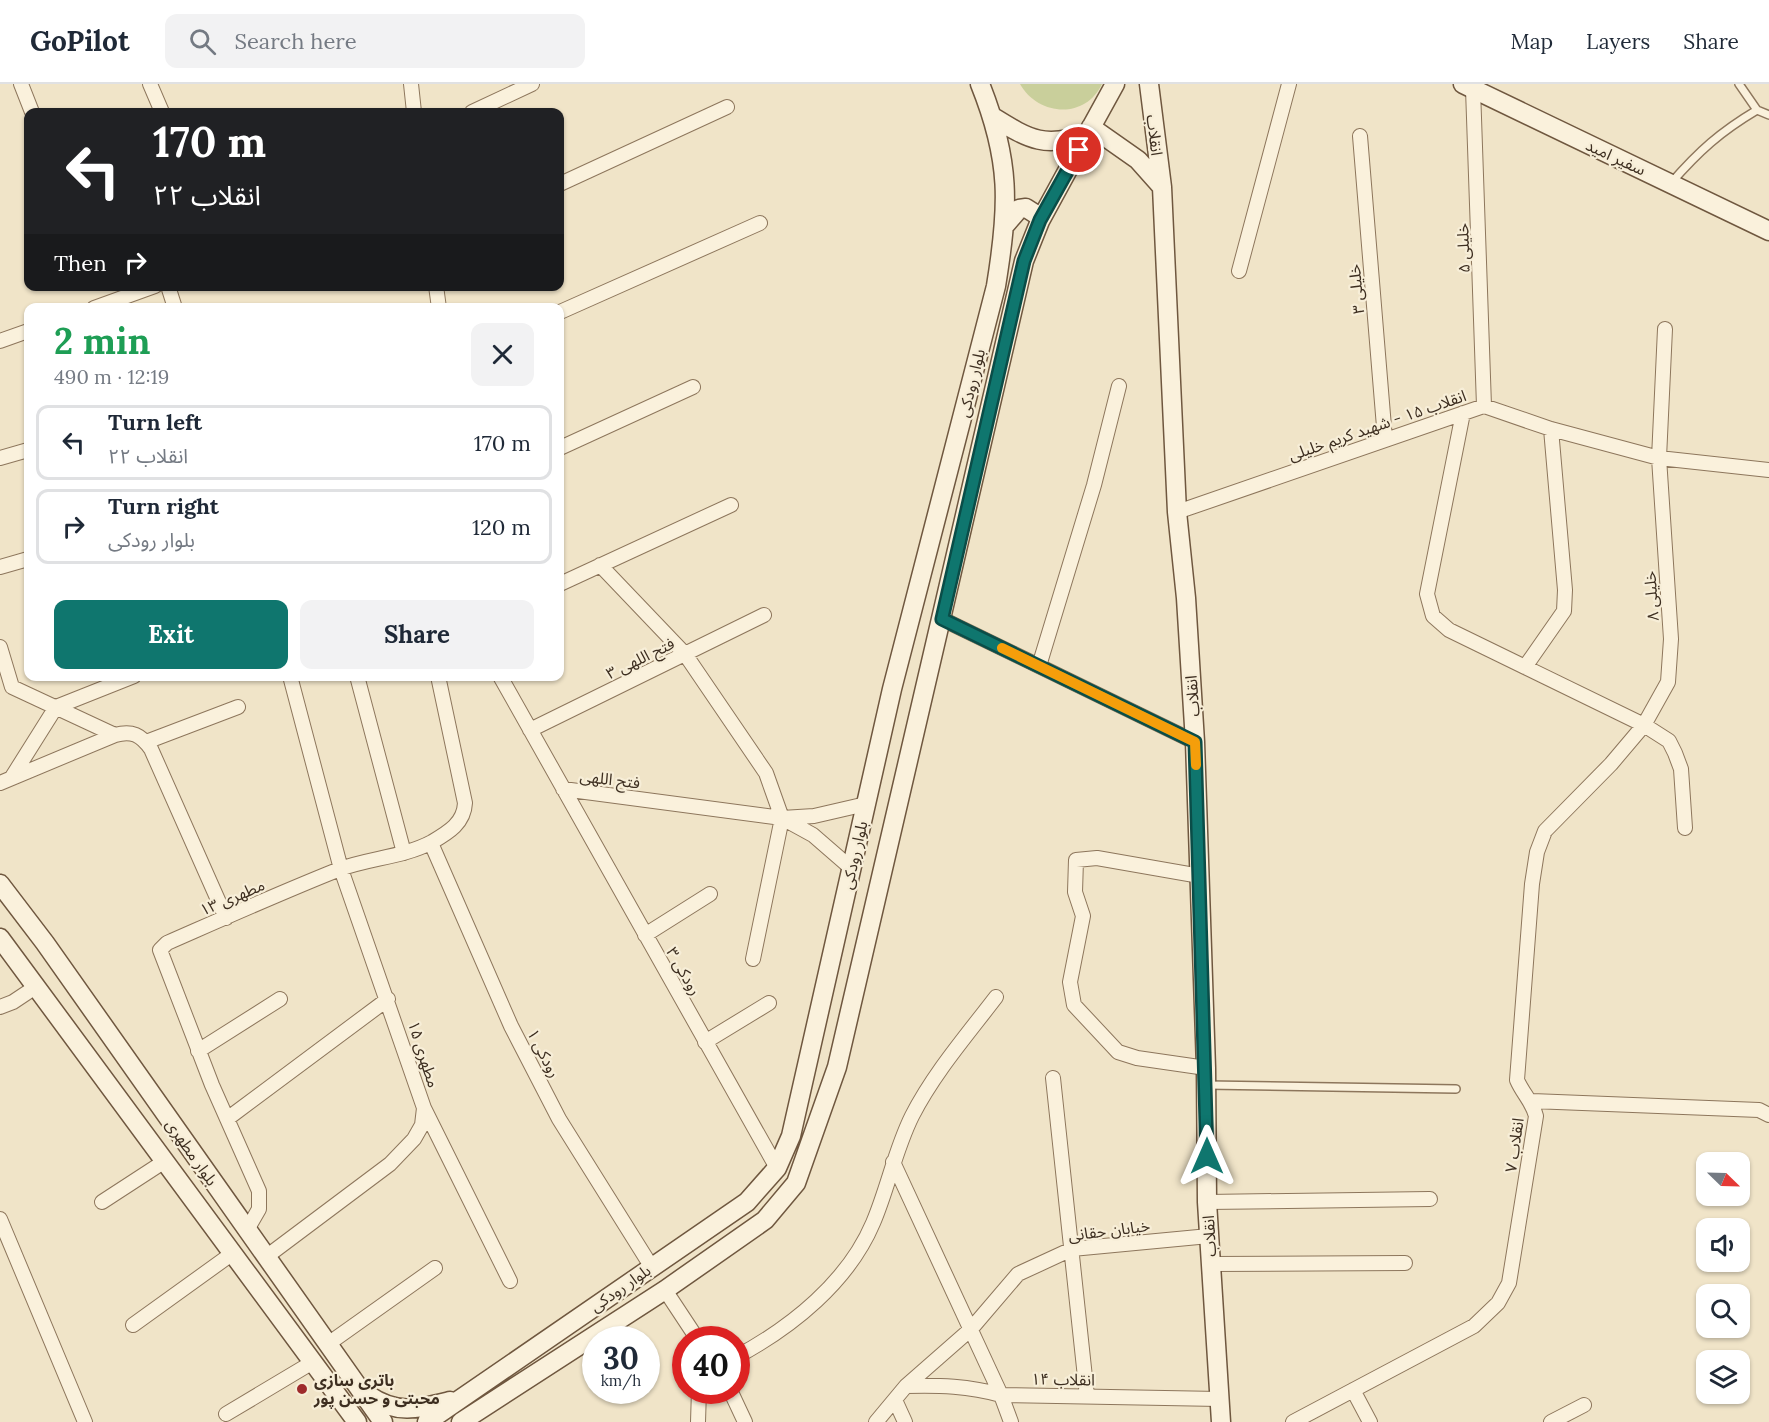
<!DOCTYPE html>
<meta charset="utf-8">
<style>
body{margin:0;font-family:Lora,"Noto Sans Arabic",serif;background:#f2f2f3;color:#1f2937;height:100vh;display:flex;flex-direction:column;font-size:22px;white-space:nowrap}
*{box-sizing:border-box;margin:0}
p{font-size:20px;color:#747a83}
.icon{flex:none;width:33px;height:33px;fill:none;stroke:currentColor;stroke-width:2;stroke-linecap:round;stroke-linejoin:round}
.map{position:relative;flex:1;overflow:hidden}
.details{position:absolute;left:24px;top:219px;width:540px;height:378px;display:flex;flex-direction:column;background:#fff;border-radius:12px;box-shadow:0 2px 4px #0004}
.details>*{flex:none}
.guide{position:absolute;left:24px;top:24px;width:540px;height:183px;border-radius:12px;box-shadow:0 2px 4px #0004;background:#202124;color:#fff;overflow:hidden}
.needle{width:39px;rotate:113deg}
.tools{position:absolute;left:1696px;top:1068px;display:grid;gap:12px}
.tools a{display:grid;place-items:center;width:54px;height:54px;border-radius:12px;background:#fff;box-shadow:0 2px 4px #0004;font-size:30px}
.speed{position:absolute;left:582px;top:1242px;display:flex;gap:12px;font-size:30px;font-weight:700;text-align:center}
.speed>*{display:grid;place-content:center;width:78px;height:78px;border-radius:50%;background:#fff;box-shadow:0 2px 4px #0004;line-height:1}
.speed small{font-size:15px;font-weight:400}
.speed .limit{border:9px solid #d22;background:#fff;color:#111}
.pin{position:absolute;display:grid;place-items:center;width:51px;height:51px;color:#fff;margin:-26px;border:3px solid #fff;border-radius:50%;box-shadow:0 2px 6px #0007}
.me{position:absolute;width:66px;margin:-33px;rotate:0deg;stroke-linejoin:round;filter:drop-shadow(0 0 4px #0008)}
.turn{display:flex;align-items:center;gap:21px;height:126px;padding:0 30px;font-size:27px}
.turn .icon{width:78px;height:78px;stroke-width:2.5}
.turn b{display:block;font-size:42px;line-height:51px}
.then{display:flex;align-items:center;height:57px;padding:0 30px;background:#0003;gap:12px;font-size:22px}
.round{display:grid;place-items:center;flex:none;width:63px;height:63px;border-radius:12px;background:#f2f2f3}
.summary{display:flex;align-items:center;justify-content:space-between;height:102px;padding:0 30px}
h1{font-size:36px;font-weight:800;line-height:45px;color:#1e9e55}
.button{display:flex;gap:12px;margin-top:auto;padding:12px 30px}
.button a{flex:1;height:69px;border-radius:12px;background:#0f766e;color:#fff;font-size:24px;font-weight:800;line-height:69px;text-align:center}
.button a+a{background:#f2f2f3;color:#1f2937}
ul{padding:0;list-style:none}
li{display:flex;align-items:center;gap:18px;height:75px;margin:0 12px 9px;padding:0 18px;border:3px solid #e0e1e3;border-radius:12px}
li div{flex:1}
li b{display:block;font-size:22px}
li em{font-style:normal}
header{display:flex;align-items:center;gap:36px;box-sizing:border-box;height:84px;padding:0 30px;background:#fff;border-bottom:2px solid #e0e1e3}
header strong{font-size:28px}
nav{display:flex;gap:33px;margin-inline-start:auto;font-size:21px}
.search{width:420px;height:54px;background:#f2f2f3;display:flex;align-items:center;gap:15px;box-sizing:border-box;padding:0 21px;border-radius:12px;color:#747a83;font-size:22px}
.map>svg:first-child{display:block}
.green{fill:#c9cf9b}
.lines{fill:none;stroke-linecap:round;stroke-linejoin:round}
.lane-casing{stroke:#8d765c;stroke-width:10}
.street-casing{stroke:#8d765c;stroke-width:16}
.secondary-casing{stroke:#6f573f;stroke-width:21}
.lane{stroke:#faf1dc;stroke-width:7}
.street{stroke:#faf1dc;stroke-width:14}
.secondary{stroke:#faf1dc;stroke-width:18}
.route-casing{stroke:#0a4d48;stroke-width:15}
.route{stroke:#0f766e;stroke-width:10}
.slow{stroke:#f59e0b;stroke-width:10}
.poi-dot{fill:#9e2a2b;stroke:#f7eed8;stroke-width:2}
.labels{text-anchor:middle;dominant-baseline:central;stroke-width:4.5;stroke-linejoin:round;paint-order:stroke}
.street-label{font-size:16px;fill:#3d2e20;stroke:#f7eed8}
.poi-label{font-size:16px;font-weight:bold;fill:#3d2e20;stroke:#f7eed8;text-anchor:start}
</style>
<header>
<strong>GoPilot</strong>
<div class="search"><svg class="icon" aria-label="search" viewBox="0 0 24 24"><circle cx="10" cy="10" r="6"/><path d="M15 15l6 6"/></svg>Search here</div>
<nav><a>Map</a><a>Layers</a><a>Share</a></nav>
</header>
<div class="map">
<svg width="1769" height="1338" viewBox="0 0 1769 1338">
<rect width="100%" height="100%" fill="#f0e4c8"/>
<path class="green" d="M1020,0h82c-17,36 -64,32 -82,0z"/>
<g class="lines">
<g class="lane-casing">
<path id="lane" d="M1739,0l18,26 12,5
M1671,99c28,-32 49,-51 86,-73
M1207,1001l249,4"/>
</g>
<g class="street-casing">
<path id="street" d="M21,0l11,28
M150,0l12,28
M411,0l3,28
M1473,5l11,317
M472,28l60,-28
M1360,52l25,303
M560,100l167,-77
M1239,187l50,-187
M168,202l7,22
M436,202l3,22
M94,224l61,-22
M560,228l200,-89
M0,257l28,-10
M1463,329l-36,181 6,22 16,14 195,95 25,16 6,12 6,16 4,59
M560,364l133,-61
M0,374l28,-8
M1177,428l307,-106 67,23 108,29 110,12
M600,481l85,89 81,119 16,45
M0,483l28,-8
M560,500l171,-79
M942,535l253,123
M0,563l12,40 103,48
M1039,582l55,-181 25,-99
M1525,583l39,-56 1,-21 -14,-161
M357,592l47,177
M500,592l277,492
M530,646l234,-115
M146,658l92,-35
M12,693l44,-70 78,-31
M0,699l115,-48c17,-5 26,0 36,14l75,169
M563,705l219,29 32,-2 52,-12
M782,734l31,17 38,33
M431,759l80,183 48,93 92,147
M1200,792l-103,-18 -21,2 -1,32 8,24 -13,66 4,23 44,47 19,6 69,10
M645,851l65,-41
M753,875l29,-141
M0,923l13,-5 24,-16
M705,958l64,-39
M198,967l82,-52
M1053,994l34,318
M1532,1017l227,9 10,5
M424,1024l86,173
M227,1035l161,-120
M893,1078l108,233 10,27
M102,1118l63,-41
M1207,1118l223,-3
M0,1135l85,203
M247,1146l12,-21v-18l-47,-106 -52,-135 7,-7c57,-25 115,-51 173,-74 30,-11 64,-12 92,-27 17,-10 32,-19 33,-39l-27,-127
M266,1173l124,-93 24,-25 8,-14 2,-17 -83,-239 -51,-193
M1211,1180l194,-1
M665,1206l33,50
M133,1241l100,-72
M328,1260l107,-76
M736,1273c56,-30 112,-75 137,-134 15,-35 22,-73 39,-107 22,-43 55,-81 84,-119
M906,1302c33,-1 63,0 95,9l218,4
M730,1306l15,32
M1353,1306l17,32
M895,1316l10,22
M226,1330l87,-52
M698,1338l1,-32
M876,1338l30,-36 65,-57 47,-55 54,-25 137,-13
M1293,1338l181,-96 24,-23 11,-20 27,-167c-4,-15 -13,-22 -19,-36l15,-196 5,-32 8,-21 66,-67 33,-39 24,-43 3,-43 -12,-181 6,-129
M1551,1338l33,-17"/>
</g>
<g class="secondary-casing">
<path id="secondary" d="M1149,0l13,103 15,325 9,86 9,144 11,326 1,134 14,220
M1463,0l306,147
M993,33c37,23 53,32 95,16l27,-49
M1091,43l47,33 24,27
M1006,140l13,-15 7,-1 11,7 3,6
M0,800l45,59 338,479
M0,854l357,484
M368,1311c29,20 50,14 82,6
M427,1338l320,-220 30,-34 14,-32 101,-447 104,-403c13,-80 15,-125 -16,-202
M461,1338l204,-132 100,-70 31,-37 41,-116 187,-806 16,-40 48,-88"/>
</g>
<use href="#lane" class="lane"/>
<use href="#street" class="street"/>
<use href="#secondary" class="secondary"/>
</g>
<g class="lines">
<g class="route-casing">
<path id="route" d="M1079,66l-39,70 -16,41 -82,358 253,123 12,414"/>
</g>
<use href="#route" class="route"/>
<path class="slow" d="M1002,564l193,94 1,23"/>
</g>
<circle class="poi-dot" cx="302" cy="1305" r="6"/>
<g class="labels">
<g class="street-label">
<text transform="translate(1155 51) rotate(83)">انقلاب</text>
<text transform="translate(1616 73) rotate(25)">سفیر امید</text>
<text transform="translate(1463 164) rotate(-92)">خلیلی ۵</text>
<text transform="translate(1356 205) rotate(-95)">خلیلی ۳</text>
<text transform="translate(971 299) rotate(-76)">بلوار رودکی</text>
<text transform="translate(1377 341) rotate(-19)">انقلاب ۱۵ - شهید کریم خلیلی</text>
<text transform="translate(1651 512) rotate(-94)">خلیلی ۸</text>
<text transform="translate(640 574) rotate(-26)">فتح اللهی ۳</text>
<text transform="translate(1192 612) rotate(-94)">انقلاب</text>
<text transform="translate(610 695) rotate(7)">فتح اللهی</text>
<text transform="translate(854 771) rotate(-77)">بلوار رودکی</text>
<text transform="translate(232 813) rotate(-23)">مطهری ۱۳</text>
<text transform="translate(684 887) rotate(60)">رودکی ۳</text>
<text transform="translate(544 969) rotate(63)">رودکی ۱</text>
<text transform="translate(424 970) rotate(72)">مطهری ۱۵</text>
<text transform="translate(1514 1061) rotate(-82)">انقلاب ۷</text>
<text transform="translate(192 1068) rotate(55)">بلوار مطهری</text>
<text transform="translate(1109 1146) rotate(-7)">خیابان حقانی</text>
<text transform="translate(1209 1152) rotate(-93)">انقلاب</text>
<text transform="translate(620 1204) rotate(-35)">بلوار رودکی</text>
<text transform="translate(1063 1295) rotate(1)">انقلاب ۱۴</text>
</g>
<g class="poi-label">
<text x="314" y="1296">باتری سازی<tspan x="314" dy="18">محبتی و حسن پور</tspan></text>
</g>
</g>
</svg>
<div class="tools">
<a><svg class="needle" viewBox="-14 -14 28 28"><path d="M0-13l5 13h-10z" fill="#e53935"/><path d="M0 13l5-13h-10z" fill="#747a83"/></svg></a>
<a><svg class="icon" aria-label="sound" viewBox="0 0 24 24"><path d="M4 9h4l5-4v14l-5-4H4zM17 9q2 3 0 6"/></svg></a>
<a><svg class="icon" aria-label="search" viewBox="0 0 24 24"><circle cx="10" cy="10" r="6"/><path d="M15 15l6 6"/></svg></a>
<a><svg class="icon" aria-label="layers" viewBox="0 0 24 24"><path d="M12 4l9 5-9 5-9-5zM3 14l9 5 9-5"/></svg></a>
</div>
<div class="speed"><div>30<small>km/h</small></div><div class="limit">40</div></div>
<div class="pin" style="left:1079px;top:66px;background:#d93025"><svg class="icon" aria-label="arrive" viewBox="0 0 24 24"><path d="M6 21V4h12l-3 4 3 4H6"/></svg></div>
<svg class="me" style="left:1207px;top:1072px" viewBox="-20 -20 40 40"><path d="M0-17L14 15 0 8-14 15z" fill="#0f766e" stroke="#fff" stroke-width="4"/></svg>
<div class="guide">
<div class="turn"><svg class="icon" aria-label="left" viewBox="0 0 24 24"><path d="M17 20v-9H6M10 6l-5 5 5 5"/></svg><div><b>170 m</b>انقلاب ۲۲</div></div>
<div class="then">Then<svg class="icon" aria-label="right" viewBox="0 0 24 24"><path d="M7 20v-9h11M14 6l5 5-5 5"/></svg></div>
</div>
<section class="details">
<div class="summary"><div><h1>2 min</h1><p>490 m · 12:19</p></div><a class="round"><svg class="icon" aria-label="close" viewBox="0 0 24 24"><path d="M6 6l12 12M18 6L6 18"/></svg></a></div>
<ul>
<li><svg class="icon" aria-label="left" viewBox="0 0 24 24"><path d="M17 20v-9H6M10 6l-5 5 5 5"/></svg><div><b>Turn left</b><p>انقلاب ۲۲</p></div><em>170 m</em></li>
<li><svg class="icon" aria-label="right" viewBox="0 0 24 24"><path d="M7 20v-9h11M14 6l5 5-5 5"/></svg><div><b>Turn right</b><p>بلوار رودکی</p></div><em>120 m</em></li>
</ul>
<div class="button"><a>Exit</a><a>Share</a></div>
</section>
</div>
